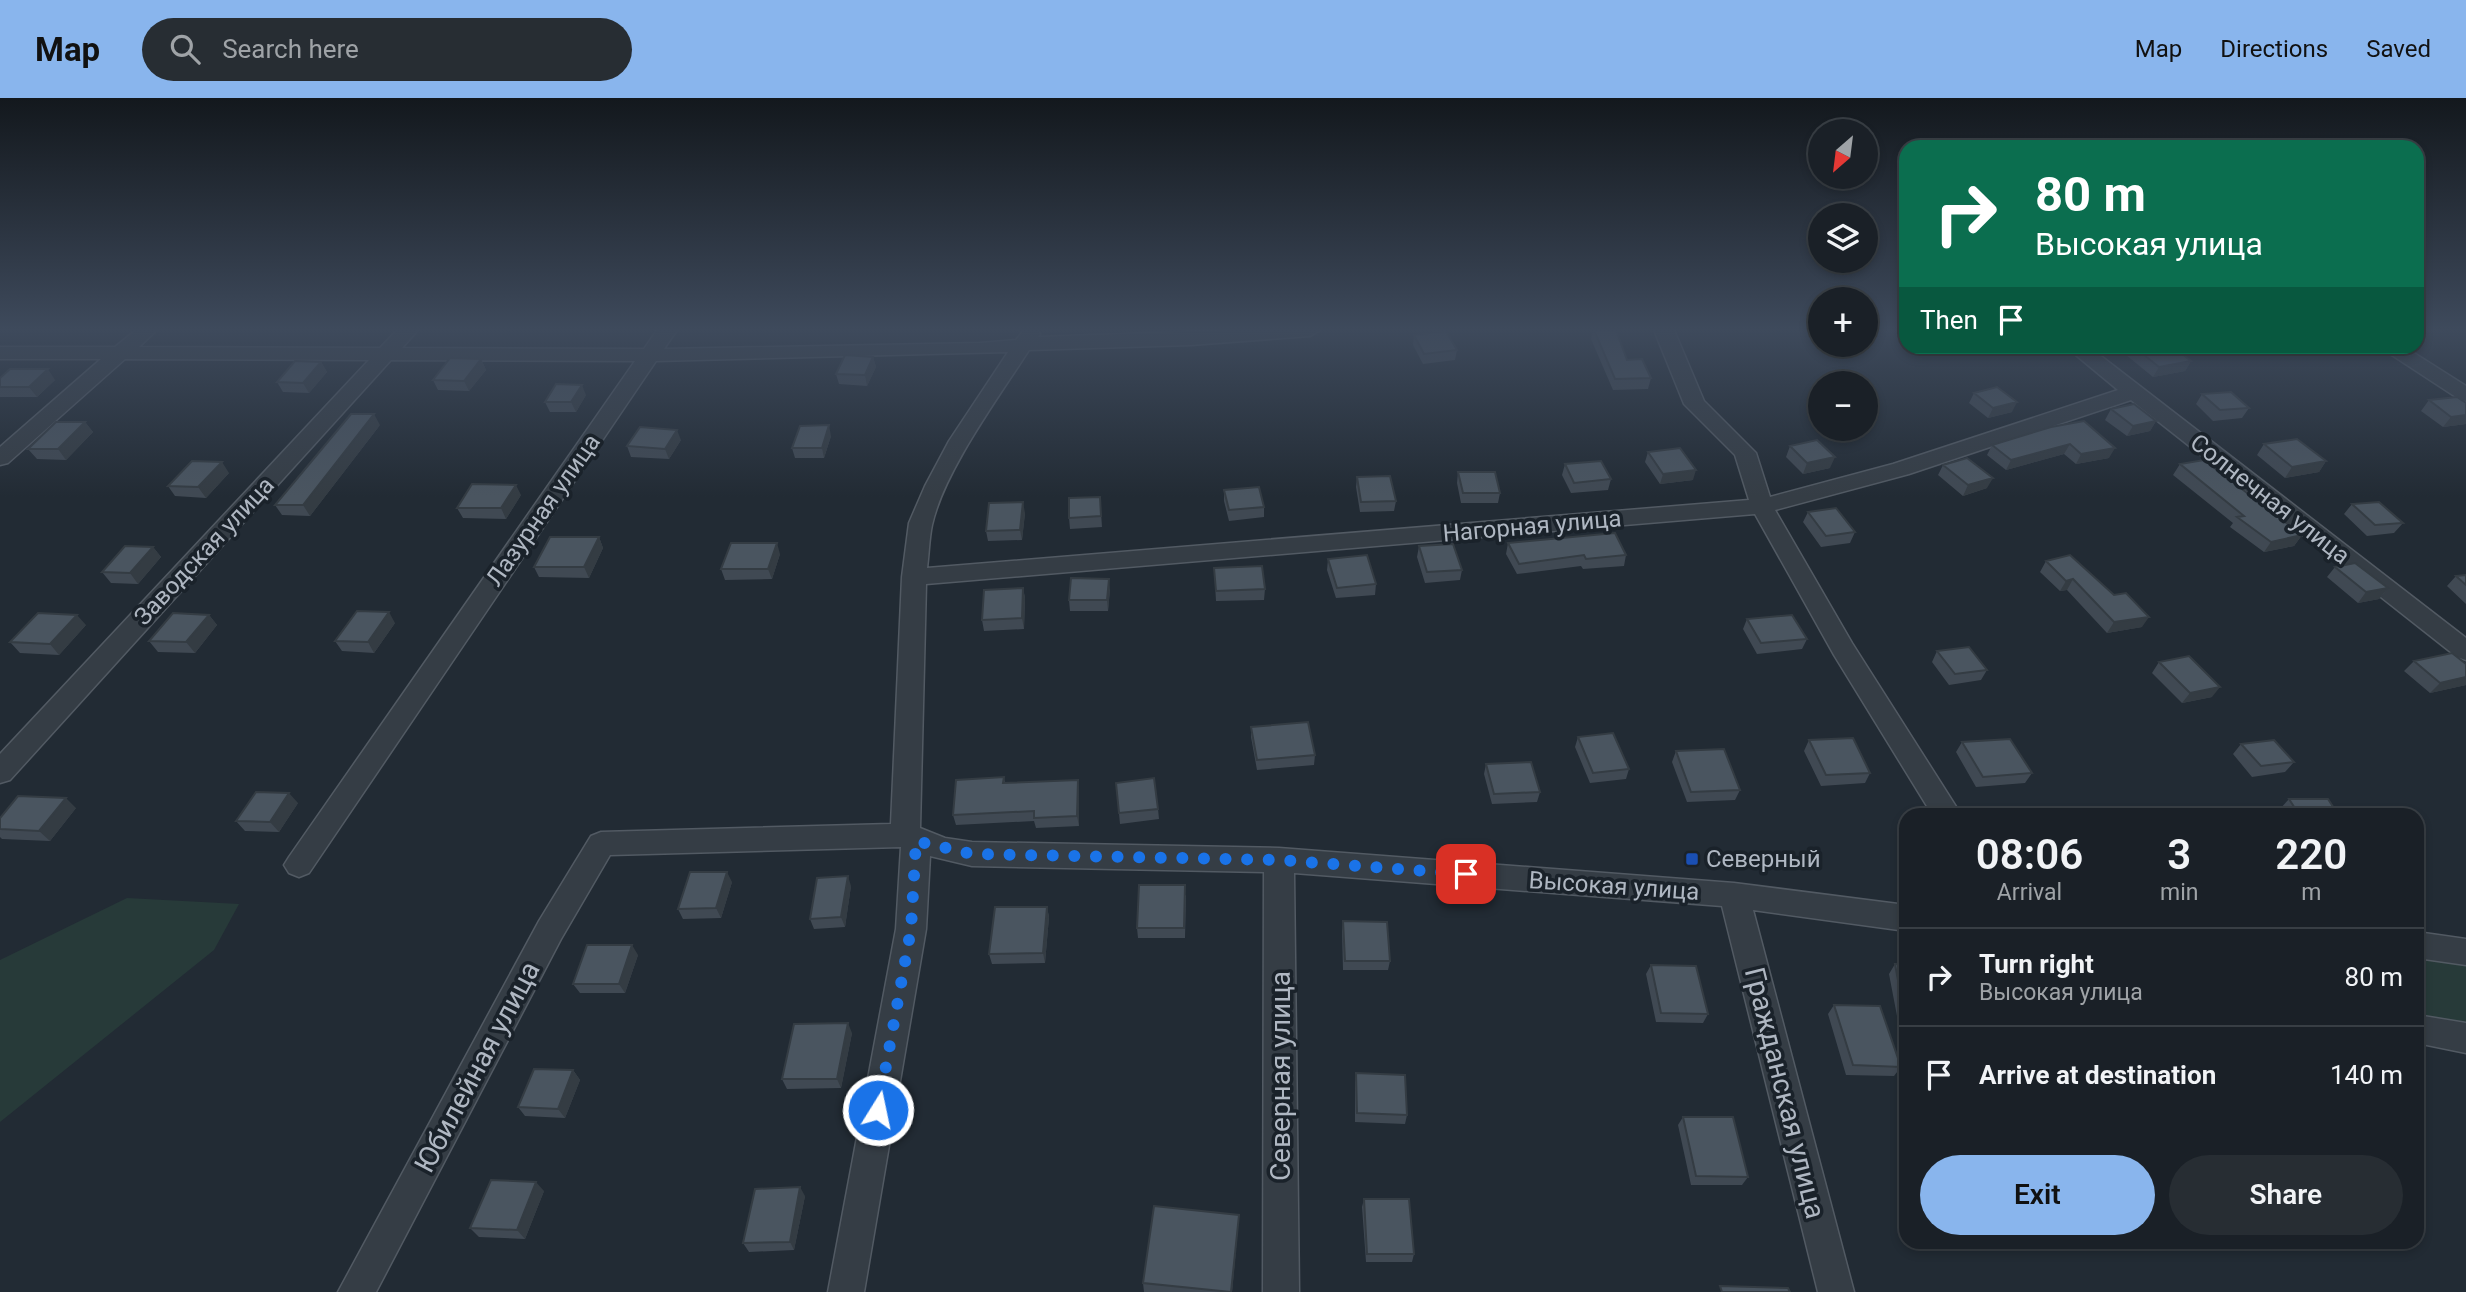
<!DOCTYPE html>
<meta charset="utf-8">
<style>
body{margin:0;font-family:Roboto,sans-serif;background:#272d33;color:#f1f3f6;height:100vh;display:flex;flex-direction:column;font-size:26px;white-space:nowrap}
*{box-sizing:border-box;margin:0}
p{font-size:23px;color:#9fa3a7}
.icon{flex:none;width:38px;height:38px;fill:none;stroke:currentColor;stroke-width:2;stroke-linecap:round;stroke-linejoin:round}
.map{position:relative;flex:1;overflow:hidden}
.side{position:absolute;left:1899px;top:710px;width:525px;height:441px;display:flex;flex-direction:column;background:#1a2027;border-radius:21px;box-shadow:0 4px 10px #0003,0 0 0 2px #383e44}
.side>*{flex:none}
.banner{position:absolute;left:1899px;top:42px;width:525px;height:214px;border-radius:21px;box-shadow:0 4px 10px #0003,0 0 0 2px #383e44;background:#0b6e4f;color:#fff;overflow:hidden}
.needle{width:46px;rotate:208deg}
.fabs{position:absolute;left:1808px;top:21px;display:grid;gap:14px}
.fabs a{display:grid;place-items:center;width:70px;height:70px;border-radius:50%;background:#1a2027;box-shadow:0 4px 10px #0003,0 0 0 2px #383e44;font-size:35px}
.pin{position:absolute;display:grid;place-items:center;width:60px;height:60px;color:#fff;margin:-30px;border-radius:14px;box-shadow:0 4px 10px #0006}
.me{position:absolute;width:77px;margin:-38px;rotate:10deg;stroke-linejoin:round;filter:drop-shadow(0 0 5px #0008)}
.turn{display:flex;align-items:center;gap:24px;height:147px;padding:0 21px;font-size:32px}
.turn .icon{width:91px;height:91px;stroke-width:2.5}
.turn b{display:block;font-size:49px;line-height:60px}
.then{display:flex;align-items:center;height:66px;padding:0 21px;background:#0003;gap:14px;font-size:26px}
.eta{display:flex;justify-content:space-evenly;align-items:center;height:119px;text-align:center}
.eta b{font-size:42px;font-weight:600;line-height:49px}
.action{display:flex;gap:14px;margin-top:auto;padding:14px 21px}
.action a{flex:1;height:80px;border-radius:42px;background:#89b5ed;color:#111;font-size:28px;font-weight:600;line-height:80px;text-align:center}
.action a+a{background:#272d33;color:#f1f3f6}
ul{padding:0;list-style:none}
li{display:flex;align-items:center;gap:21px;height:98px;padding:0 21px;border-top:2px solid #383e44}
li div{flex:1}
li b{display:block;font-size:26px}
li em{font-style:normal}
header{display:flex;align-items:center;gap:42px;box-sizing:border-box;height:98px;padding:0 35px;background:#89b5ed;color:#111}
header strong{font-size:33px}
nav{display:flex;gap:38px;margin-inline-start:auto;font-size:24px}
.search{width:490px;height:63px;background:#272d33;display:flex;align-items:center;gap:18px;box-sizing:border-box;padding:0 24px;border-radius:38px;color:#9fa3a7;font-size:26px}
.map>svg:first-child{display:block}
.green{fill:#273a39}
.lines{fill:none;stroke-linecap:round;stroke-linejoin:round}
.minor-casing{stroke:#525a63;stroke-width:3}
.minor{fill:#353d45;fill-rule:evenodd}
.wall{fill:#404953}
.shaded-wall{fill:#343c43}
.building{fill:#4a5560;stroke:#343c43;stroke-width:2}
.route{stroke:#1a73e8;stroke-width:12;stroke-dasharray:0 21.6}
.transit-dot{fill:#1a4fb4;stroke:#1a222a;stroke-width:2.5}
.labels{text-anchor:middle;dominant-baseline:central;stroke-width:7;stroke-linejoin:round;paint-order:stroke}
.street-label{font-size:24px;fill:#afb7c2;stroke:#1a222a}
.poi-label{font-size:24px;fill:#afb7c2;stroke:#1a222a;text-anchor:start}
.near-street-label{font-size:28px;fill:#afb7c2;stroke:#1a222a}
</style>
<header>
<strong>Map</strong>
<div class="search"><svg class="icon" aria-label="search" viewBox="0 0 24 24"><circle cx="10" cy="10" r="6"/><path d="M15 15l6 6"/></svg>Search here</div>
<nav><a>Map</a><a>Directions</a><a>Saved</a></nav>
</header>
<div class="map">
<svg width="2466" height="1194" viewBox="0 0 2466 1194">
<rect width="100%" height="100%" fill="#222b34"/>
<path class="green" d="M127,800l112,6 -25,46 -214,172v-162z
M2417,858l49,8v62l-49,-9z"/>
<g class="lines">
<g class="minor-casing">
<path id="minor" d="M136,232h21l-18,17 241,1 17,-18h21l-16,18 242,1 13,-19h20l-13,19 316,-6 36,-3 8,-10h13l3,4 -2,3 198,-7h84l-10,6 -119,9 -162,5c-30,47 -85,121 -97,175 -3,14 -3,29 -5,43l822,-68 -14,-45 -51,-51 -30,-74h20l30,71 52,52 14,44 123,-33 225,-74 -53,-44h23l378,292v22l-9,-3 -326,-257 -222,74 -134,36 77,133 110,173h-29l-99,-161 -79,-141 -829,70 -6,244 25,10 27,4 307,6 455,35 172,22v26l-153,-21 101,382h-36l-96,-386 -428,-33 5,419h-36l1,-420 -292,-6 -42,-10 -4,73 -62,363h-36l68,-363 5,-82 -291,8 -49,84 -185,353h-38l201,-371 52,-85 10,-4 290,-8 11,-247 7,-54 16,-37 24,-45 59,-89 -352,9 -347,512 -10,4 -10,-4 -5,-8 5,-8 346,-496 -244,-1 -381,420 -10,3v-29l369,-394 -244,-1 -117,104 -8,2v-18l101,-88h-101v-12h115z
M2378,248h25l63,40v15l-7,-2z
M2417,834l49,7v26l-49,-7z
M2417,917l49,8v30l-49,-10z"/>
</g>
<use href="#minor" class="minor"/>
</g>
<path class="wall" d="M1593,232l34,30 24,18 -3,11 -35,1 -22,-51z
M1414,237l43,15 -2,10 -32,4 -10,-19z
M2115,248h57l19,15 -6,10 -32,6z
M873,259l3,10 -9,19 -28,-2 -3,-10z
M481,261l5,11 -17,21 -31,-1 -5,-10z
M321,264l6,10 -18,21 -26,-1 -6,-10z
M0,280l55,2 -18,17h-37z
M1974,295l38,19 -24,6 -19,-15z
M2202,296l47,14 -7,10 -29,3 -17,-17z
M586,297l-10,17h-26l-5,-10z
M2429,302l37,3v21l-23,3 -22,-16z
M2111,311l45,12 -6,10 -23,5 -22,-16z
M85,324l8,10 -27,28 -29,-1 -9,-10z
M380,327l-70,91 -28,-1 -7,-10z
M2051,329l58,31 -33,6 -12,-10 -58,16 -19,-15 5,-10z
M831,338l-7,22h-29l-3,-10z
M681,342l-12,19 -38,-2 -4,-11z
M2264,346l62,17 -7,11 -34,6 -28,-23z
M1790,348l40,22 -27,6 -17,-17z
M1648,354l45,28 -33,4 -15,-22z
M1565,366l46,15 -3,11 -37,3 -9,-18z
M2180,366l122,71 -8,11 -30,6 -34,-25 3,-4 -60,-48z
M1943,367l44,23 -24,8 -25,-21z
M1458,374l42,21 -2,10h-37l-4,-20z
M229,375l-23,25 -31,-2 -7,-10z
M1357,379l39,24 -2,10 -34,1 -4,-25z
M1224,392l40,17v10l-35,4 -5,-20z
M521,397l-15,24 -43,-1 -6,-10z
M1100,399l2,30 -32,2 -1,-11z
M2352,406l51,19 -9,10 -27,3 -23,-22z
M1808,414l47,20 -5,11 -29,4 -18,-25z
M1025,415l-3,27 -34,1 -2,-10z
M599,439l4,11 -14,30 -50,-1 -5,-10z
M1508,445l118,12 -2,11 -41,3 -2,-3 -64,8 -11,-20z
M1419,448l43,24 -2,10 -35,3 -8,-26z
M153,449l8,10 -23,27 -27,-1 -9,-11z
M780,456l-8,25 -47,1 -4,-11z
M1328,461l48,25 -1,11 -39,3 -9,-28z
M2046,463l68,34 28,32 -35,6 -40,-43 -7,1 -20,-19z
M2335,469l53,21 -9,11 -21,4 -31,-26z
M1214,470l51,21 -1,11 -48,1z
M2466,477v29l-19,-18 9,-10z
M1023,490l2,10 -1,31 -40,2 -2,-11z
M1110,491l-2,22h-38l-1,-11z
M209,517l8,10 -22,28 -37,-1 -9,-11z
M1747,521l60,20 -5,10 -45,5 -14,-25z
M395,525l-21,30 -32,-2 -7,-10z
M86,527l-27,30 -39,-2 -10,-11z
M1937,553l50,19 -6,10 -32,5 -17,-23z
M2414,563l52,3v21l-36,8 -26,-22z
M2159,564l53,35 -30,6 -30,-30z
M1251,629l64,28 -1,10 -57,5 -6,-33z
M1578,639l51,32 -3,10 -36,4 -15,-36z
M1809,642l61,33 -5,10 -44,3 -17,-35z
M1962,644l70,31 -7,10 -49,4 -20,-35z
M2241,646l53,18 -9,10 -33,5 -19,-23z
M1676,653l64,39 -5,10 -48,2 -15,-40z
M1486,666l54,28 -3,10 -45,2 -8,-30z
M1004,679l1,6 73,-3 1,10v36l-43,2 -2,-7 -78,4 -3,-10z
M1116,685l42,26 1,10 -39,5z
M2289,701l50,17h-55l-4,-7z
M298,705l-19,29 -34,-1 -9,-10z
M76,710l-26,33 -48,-2 -2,-2v-19z
M732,784l-11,36 -38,1 -5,-10z
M851,788l-6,41 -31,2 -4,-10z
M1186,797l-1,43h-47l-1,-10z
M1047,809l2,10 -4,46 -53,1 -3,-10z
M1343,823l47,40 -2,9h-45l-1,-39z
M638,857l-13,38h-45l-7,-9z
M1895,866l11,1v53l-9,-2 -8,-42z
M1651,867l57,49 -5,9 -47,-1 -10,-48z
M1834,907l67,62 -7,9 -48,-1 -18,-61z
M852,935l-11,55 -54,1 -5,-10z
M573,972l7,10 -15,38 -40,-2 -7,-9z
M1356,975l51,42 -2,9 -50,-2v-40z
M1683,1019l65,60 -6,8h-51l-13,-60z
M544,1093l-19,48 -46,-2 -9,-9z
M805,1098l-11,54 -45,2 -6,-9z
M1364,1101l50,55 -2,8h-46l-4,-55z
M1239,1117l-1,12 -6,65h-88l-1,-9z"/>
<path class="shaded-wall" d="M873,259l3,10 -9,19 -2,-11z
M481,261l5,11 -17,21 -5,-10z
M2191,263l-6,10 -32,6 6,-10z
M321,264l6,10 -18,21 -6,-10z
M48,271l7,11 -18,17 -8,-10z
M582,287l4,10 -10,17 -5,-10z
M2017,304l-5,10 -24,6 5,-10z
M374,316l6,11 -70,91 -7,-11z
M2466,317v9l-23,3 8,-10z
M2156,323l-6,10 -23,5 6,-10z
M85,324l8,10 -27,28 -8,-11z
M829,327l2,11 -7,22 -2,-10z
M677,332l4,10 -12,19 -4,-10z
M2070,346l-6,10 -58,16 5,-10z
M2115,350l-6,10 -33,6 5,-10z
M1835,359l-5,11 -27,6 4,-11z
M2326,363l-7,11 -34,6 7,-11z
M222,364l7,11 -23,25 -8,-11z
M1696,372l-3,10 -33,4 3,-10z
M1993,380l-6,10 -24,8 5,-11z
M516,387l5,10 -15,24 -5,-11z
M1023,404l2,11 -3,27 -2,-10z
M2302,437l-8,11 -30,6 7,-10z
M599,439l4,11 -14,30 -5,-11z
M777,445l3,11 -8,25 -4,-10z
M153,449l8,10 -23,27 -8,-11z
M1109,481l1,10 -2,22 -1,-11z
M2073,481l-6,11 -7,1 6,-10z
M1023,490l2,10 -1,31 -2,-11z
M2388,490l-9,11 -21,4 8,-11z
M389,514l6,11 -21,30 -6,-11z
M77,517l9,10 -27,30 -9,-11z
M209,517l8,10 -22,28 -9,-11z
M2149,519l-7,10 -35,6 7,-11z
M2466,579v8l-36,8 10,-10z
M2220,589l-8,10 -30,6 8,-10z
M1078,682l1,10v36l-2,-10z
M289,695l9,10 -19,29 -9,-10z
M66,700l10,10 -26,33 -11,-10z
M727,774l5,10 -11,36 -5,-10z
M848,778l3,10 -6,41 -4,-10z
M1047,809l2,10 -4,46 -2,-10z
M632,847l6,10 -13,38 -6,-9z
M848,925l4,10 -11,55 -4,-9z
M573,972l7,10 -15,38 -7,-9z
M536,1084l8,9 -19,48 -8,-9z
M800,1089l5,9 -11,54 -4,-8z
M1239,1117l-1,12 -6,65h-1z"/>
<path class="building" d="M1594,232h22l11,30 15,-1 9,19 -36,1z
M1446,233l11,19 -33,4 -10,-19z
M2133,248h39l19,15 -32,6z
M845,257l28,2 -8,18 -29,-1z
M450,260l31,1 -17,22 -31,-1z
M295,263l26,1 -18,21 -26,-1z
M10,271h38l-19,18h-29v-9z
M556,286l26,1 -11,17h-26z
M1997,289l20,15 -24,6 -19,-15z
M2231,294l18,16 -29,2 -18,-16z
M2457,299l9,6v12l-15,2 -22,-17z
M2134,306l22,17 -23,5 -22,-17z
M351,316h23l-71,91h-28z
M2084,323l31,27 -34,6 -11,-10 -59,16 -19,-15 59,-18z
M56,324h29l-27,27h-30z
M829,327l-7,23h-30l8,-22z
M640,329l37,3 -12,19 -38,-3z
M2297,341l29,22 -34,6 -28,-23z
M1817,342l18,17 -28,6 -17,-17z
M1680,350l16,22 -33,4 -15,-22z
M1967,360l26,20 -25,7 -25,-20z
M2204,362l98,75 -31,7 -34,-25 7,-1 -64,-52z
M192,363l30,1 -24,25 -30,-1z
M1601,363l10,18 -37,4 -9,-19z
M1458,374h37l5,21h-37z
M1390,378l6,25 -35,1 -4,-25z
M472,386l44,1 -15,23h-44z
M1259,389l5,20 -35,3 -5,-20z
M1100,399l1,19 -32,2v-20z
M1023,404l-3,28 -34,1 3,-28z
M2379,404l24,21 -28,2 -23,-21z
M1836,410l19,24 -29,4 -18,-24z
M1615,435l11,22 -40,4 -2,-4 -65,9 -11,-21z
M550,439h49l-15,30h-50z
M731,445h46l-9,26h-47z
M1453,446l9,26 -35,2 -8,-26z
M125,448l28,1 -23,26 -28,-1z
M1367,457l9,29 -39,4 -9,-29z
M2070,457l44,40 12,-2 23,24 -35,5 -41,-43 -7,2 -20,-20z
M2355,465l33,25 -22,4 -31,-25z
M1262,468l3,23 -49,2 -2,-23z
M2466,477v10l-10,-9z
M1071,480l38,1 -2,21h-38z
M1023,490l-1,30 -40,2 2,-30z
M357,513l32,1 -21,30 -33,-1z
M38,515l39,2 -27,29 -40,-2z
M173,515l36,2 -23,27 -37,-1z
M1792,517l15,24 -46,4 -14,-24z
M1969,549l18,23 -32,4 -18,-23z
M2452,555l14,11v13l-26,6 -26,-22z
M2189,558l31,31 -30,6 -31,-31z
M1308,624l7,33 -58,5 -6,-33z
M1613,635l16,36 -36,4 -15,-36z
M1853,640l17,35 -44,2 -17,-35z
M2010,641l22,34 -49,4 -21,-35z
M2274,642l20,22 -33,4 -20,-22z
M1724,651l16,41 -49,2 -15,-41z
M1531,664l9,30 -46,2 -8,-30z
M1004,679l-1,6 75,-3 -1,36 -43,2v-7l-81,4 3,-35z
M1154,680l4,31 -39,4 -3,-30z
M256,694l33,1 -19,29 -34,-1z
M18,698l48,2 -27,33 -39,-2v-11z
M2289,701h39l11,17h-39z
M690,774h37l-11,36 -38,1z
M848,778l-7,41 -31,2 7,-41z
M1139,787h46l-1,43h-47z
M995,809h52l-4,46 -54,1z
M1343,823l44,1 3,39h-45z
M587,847h45l-13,39h-46z
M1895,866l11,1v42h-3z
M1651,867l45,1 12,48 -47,-1z
M1834,907l46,1 21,61 -48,-2z
M848,925l-11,56h-55l12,-55z
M534,971l39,1 -15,39 -40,-2z
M1356,975l49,2 2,40 -50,-2z
M1683,1019h50l15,60 -52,-1z
M491,1082l45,2 -19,48 -47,-2z
M800,1089l-10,55 -47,1 12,-54z
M1364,1101h45l5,55h-47z
M1154,1108l85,9 -8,77 -88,-9z
M1720,1188l68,2 2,4h-68z"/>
<linearGradient id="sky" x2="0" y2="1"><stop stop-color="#13181d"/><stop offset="0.58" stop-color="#3e4a5c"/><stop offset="1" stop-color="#3e4a5c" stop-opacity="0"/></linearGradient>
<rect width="2466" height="399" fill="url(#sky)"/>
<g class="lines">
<path class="route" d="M878,1012l33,-181 5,-88 56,13 307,6 187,14"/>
</g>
<rect class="transit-dot" x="1685" y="754" width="14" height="14" rx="3.5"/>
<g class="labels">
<g class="street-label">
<text transform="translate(2270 401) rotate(38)">Солнечная улица</text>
<text transform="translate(543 412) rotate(-55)">Лазурная улица</text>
<text transform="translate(1532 428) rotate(-5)">Нагорная улица</text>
<text transform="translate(204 453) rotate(-47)">Заводская улица</text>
<text transform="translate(1614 788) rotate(4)">Высокая улица</text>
</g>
<g class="poi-label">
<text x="1706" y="761">Северный</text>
</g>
<g class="near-street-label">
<text transform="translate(477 969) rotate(-62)">Юбилейная улица</text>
<text transform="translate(1280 978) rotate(-90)">Северная улица</text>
<text transform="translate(1785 995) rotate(76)">Гражданская улица</text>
</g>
</g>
</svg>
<div class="fabs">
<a><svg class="needle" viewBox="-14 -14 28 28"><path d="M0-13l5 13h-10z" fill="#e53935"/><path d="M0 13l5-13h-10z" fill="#9fa3a7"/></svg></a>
<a><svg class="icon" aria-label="layers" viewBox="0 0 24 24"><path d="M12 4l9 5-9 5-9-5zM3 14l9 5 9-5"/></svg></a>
<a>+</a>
<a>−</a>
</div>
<div class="pin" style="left:1466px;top:776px;background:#d93025"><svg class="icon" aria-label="arrive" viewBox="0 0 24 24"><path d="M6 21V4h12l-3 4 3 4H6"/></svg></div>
<svg class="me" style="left:878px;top:1012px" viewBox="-20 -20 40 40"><circle r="17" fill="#1a73e8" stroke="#fff" stroke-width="3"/><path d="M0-11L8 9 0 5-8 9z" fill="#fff"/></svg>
<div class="banner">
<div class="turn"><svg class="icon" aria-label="right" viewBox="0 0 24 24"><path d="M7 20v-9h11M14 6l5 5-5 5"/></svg><div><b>80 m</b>Высокая улица</div></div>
<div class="then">Then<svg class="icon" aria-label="arrive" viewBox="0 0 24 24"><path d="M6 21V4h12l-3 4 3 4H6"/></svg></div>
</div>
<section class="side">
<div class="eta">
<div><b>08:06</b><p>Arrival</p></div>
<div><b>3</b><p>min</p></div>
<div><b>220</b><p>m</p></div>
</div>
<ul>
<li><svg class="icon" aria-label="right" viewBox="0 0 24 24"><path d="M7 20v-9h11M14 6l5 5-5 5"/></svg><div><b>Turn right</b><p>Высокая улица</p></div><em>80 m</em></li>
<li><svg class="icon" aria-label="arrive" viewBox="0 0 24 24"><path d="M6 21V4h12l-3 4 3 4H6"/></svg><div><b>Arrive at destination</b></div><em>140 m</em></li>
</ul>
<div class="action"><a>Exit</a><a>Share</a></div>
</section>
</div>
